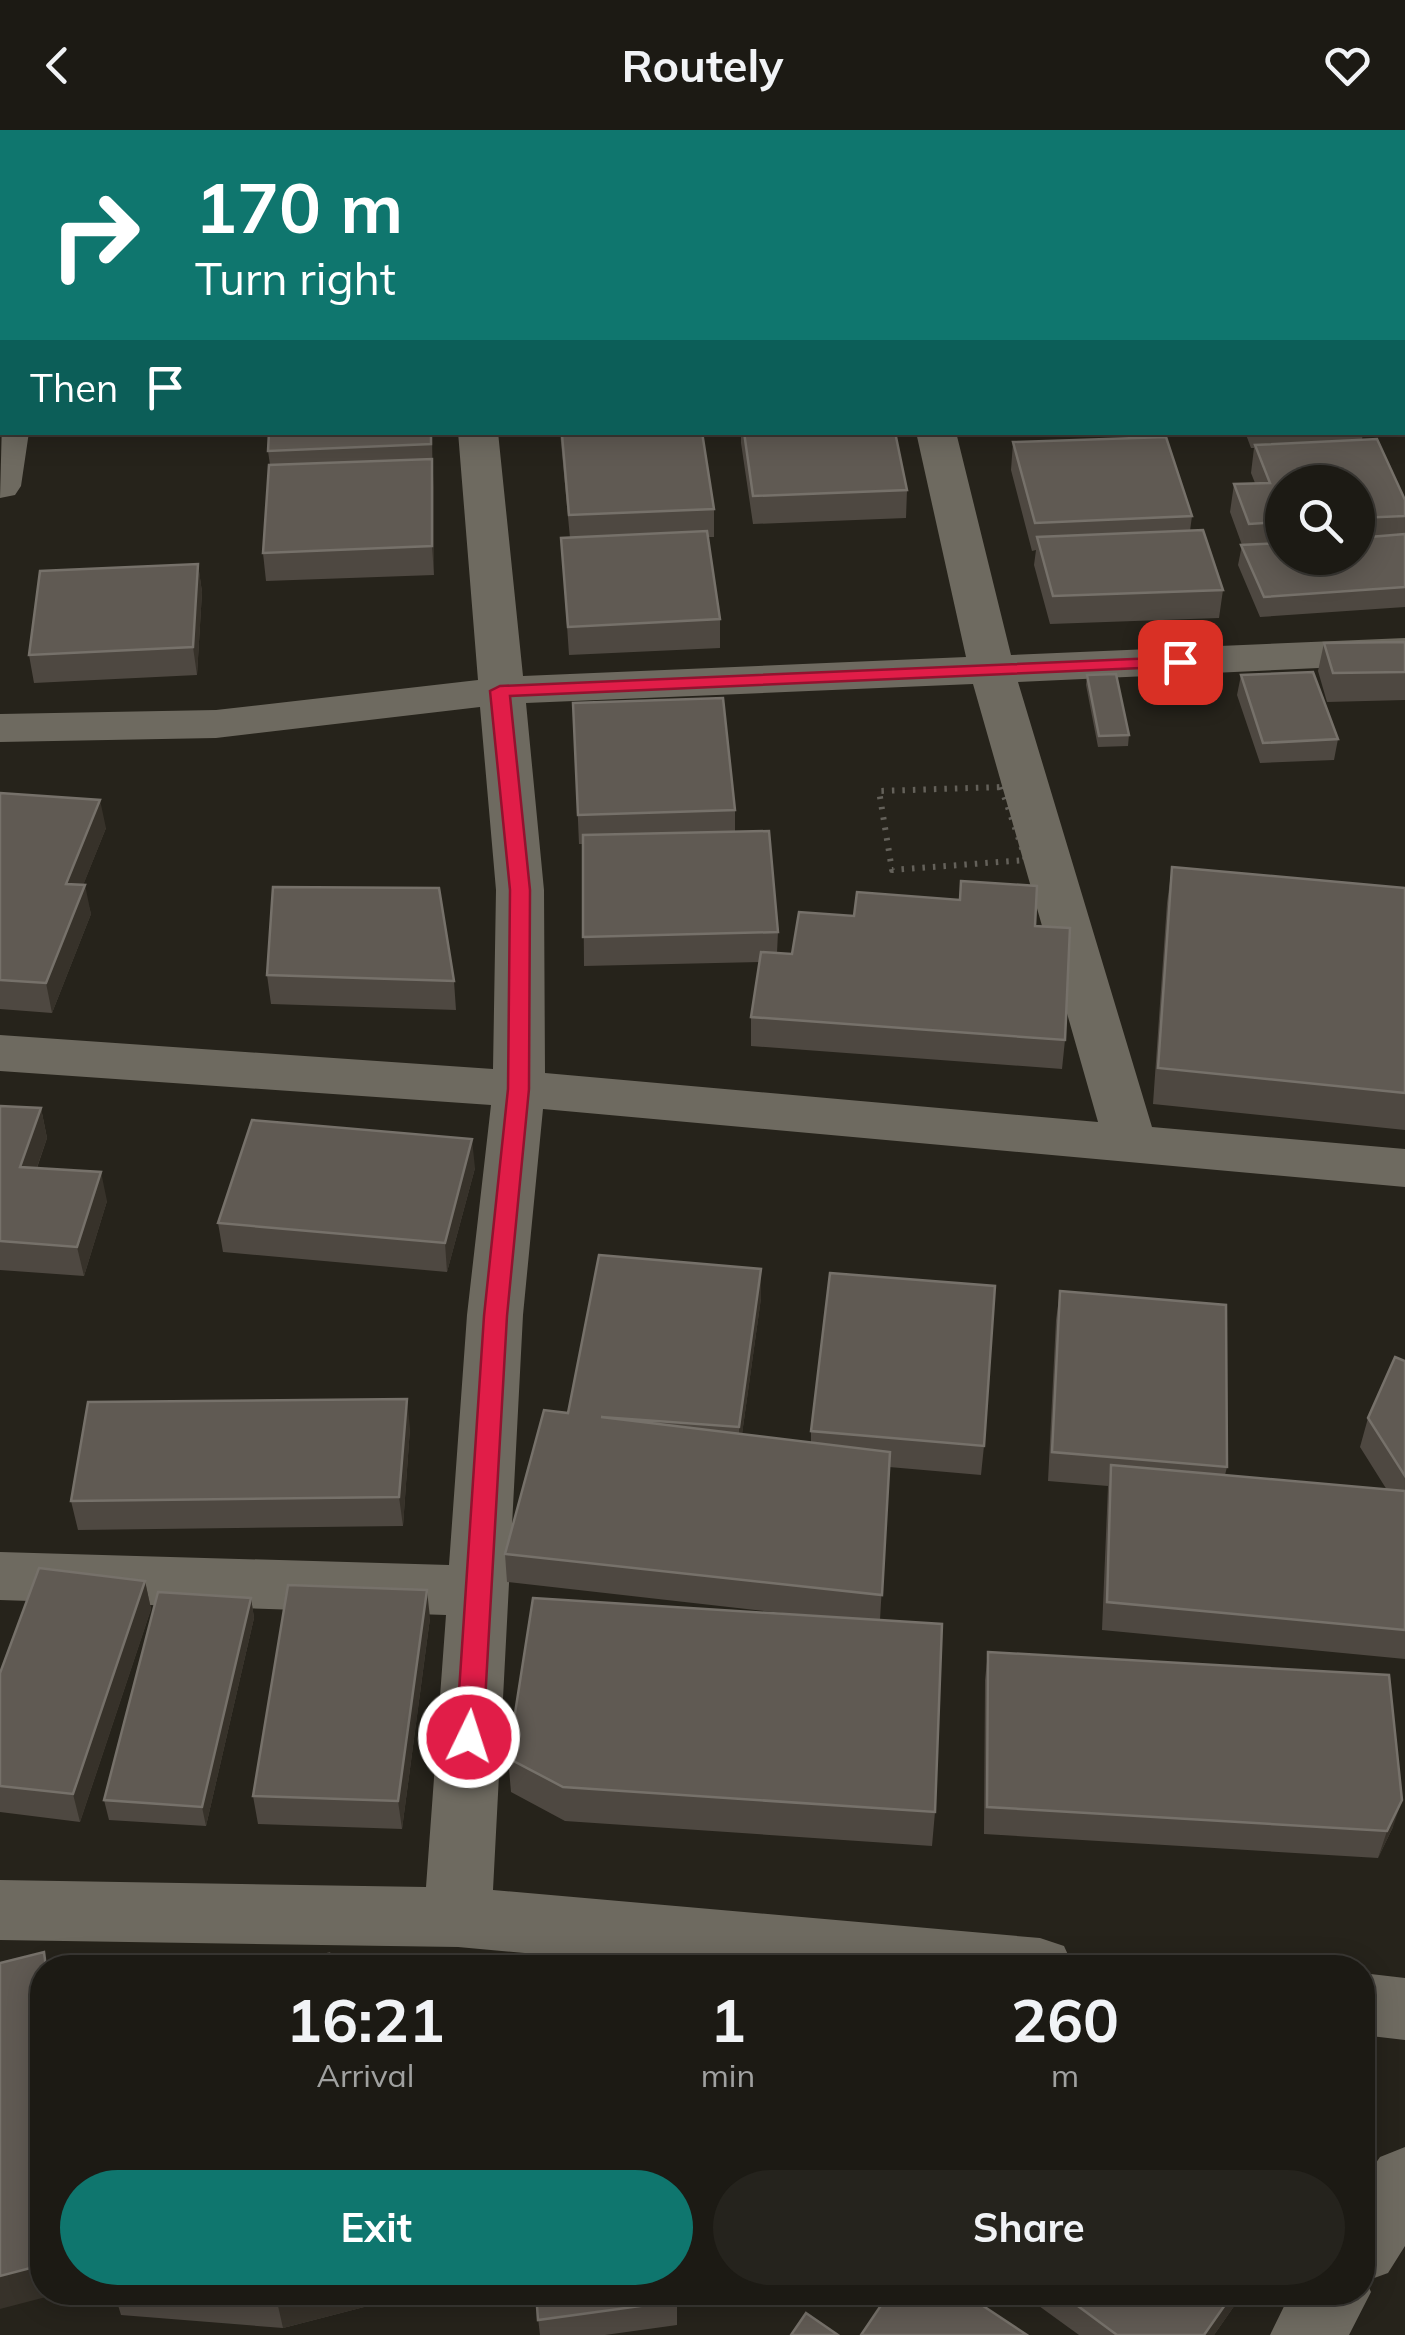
<!DOCTYPE html>
<style>
body{margin:0;font-family:Mulish,sans-serif;background:#25231d;color:#f1f3f6;height:100vh;display:flex;flex-direction:column;font-size:38px;white-space:nowrap}
*{box-sizing:border-box;margin:0}
p{font-size:32px;color:#a0a1a0}
.icon{flex:none;width:55px;height:55px;fill:none;stroke:currentColor;stroke-width:2;stroke-linecap:round;stroke-linejoin:round}
.map{position:relative;flex:1;overflow:hidden}
.details{position:absolute;left:30px;top:1825px;width:1345px;height:350px;display:flex;flex-direction:column;background:#1c1a14;border-radius:40px;box-shadow:0 5px 25px #0003,0 0 0 2px #3a3834}
.details>*{flex:none}
.top-card{position:absolute;left:0px;top:0px;width:1405px;height:305px;box-shadow:0 5px 25px #0003,0 0 0 2px #3a3834;background:#0f766e;color:#fff;overflow:hidden}
.buttons{position:absolute;left:1265px;top:335px;display:grid;gap:20px}
.buttons a{display:grid;place-items:center;width:110px;height:110px;border-radius:50%;background:#1c1a14;box-shadow:0 5px 25px #0003,0 0 0 2px #3a3834;font-size:50px}
.pin{position:absolute;display:grid;place-items:center;width:85px;height:85px;color:#fff;margin:-42px;border-radius:20px;box-shadow:0 5px 15px #0006}
.me{position:absolute;width:110px;margin:-55px;rotate:4deg;stroke-linejoin:round;filter:drop-shadow(0 0 8px #0008)}
.turn{display:flex;align-items:center;gap:35px;height:210px;padding:0 30px;font-size:45px}
.turn .icon{width:130px;height:130px;stroke-width:2.5}
.turn b{display:block;font-size:70px;line-height:85px}
.then{display:flex;align-items:center;height:95px;padding:0 30px;background:#0003;gap:20px;font-size:38px}
.eta{display:flex;justify-content:space-evenly;align-items:center;height:170px;text-align:center}
.eta b{font-size:60px;font-weight:700;line-height:70px}
.cta{display:flex;gap:20px;margin-top:auto;padding:20px 30px}
.cta a{flex:1;height:115px;border-radius:60px;background:#0f766e;color:#fff;font-size:40px;font-weight:700;line-height:115px;text-align:center}
.cta a+a{background:#25231d;color:#f1f3f6}
header{display:flex;justify-content:space-between;align-items:center;height:130px;padding:0 30px;background:#1c1a14;font-size:45px;font-weight:700}
.map>svg:first-child{display:block}
.lines{fill:none;stroke-linecap:round;stroke-linejoin:round}
.path{stroke:#64615a;stroke-width:6;stroke-dasharray:2.5 8;stroke-linecap:butt}
.street{fill:#6e6a60;fill-rule:evenodd}
.wall{fill:#4e4841;fill-rule:evenodd}
.shaded-wall{fill:#37322a}
.building{fill:#605a53;stroke:#76716a;stroke-width:2.5}
.route{fill:#e11d48;stroke:#92132f;stroke-width:2.5}
</style>
<header><svg class="icon" aria-label="back" viewBox="0 0 24 24"><path d="M15 5l-7 7 7 7"/></svg>Routely<svg class="icon" aria-label="heart" viewBox="0 0 24 24"><path d="M12 20l-8-8c-3-5 5-10 8-4 3-6 11-1 8 4z"/></svg></header>
<div class="map">
<svg width="1405" height="2205" viewBox="0 0 1405 2205">
<rect width="100%" height="100%" fill="#26231b"/>
<g class="lines">
<path class="path" d="M1001,657l25,73 -134,10 -13,-79z"/>
<path class="street" d="M25,0h36v2h-35z
M122,0h80l2,2h-80z
M435,0h36v2h-35z
M847,0h94l-2,2z
M1275,0h36l1,2h-35z
M1402,230l3,1v28l-3,-1z
M2,291v11h27l-8,54 -6,9 -15,3z
M458,302h40l25,244 443,-19 -50,-225h40l55,223 394,-17v26l-387,18 134,445 253,22v38l-862,-78 -20,206 -30,575 547,48 24,8 10,22h-382l-234,-21 -458,-7v-60l426,7 20,-272 -446,-15v-48l449,13 18,-250 24,-210 -491,-34v-36l493,34 3,-179 -16,-183 -264,31 -216,4v-28l216,-4 262,-30zM973,554l125,438 -553,-49 -1,-183 -18,-187z
M1362,1843l43,5v62l-43,-5z
M1405,2017v99l-17,27 -22,8 5,11 -22,43h-79l21,-43h71v-109l18,-26z"/>
</g>
<path class="wall" d="M1332,0h73v199l-3,-4v-193h-70z
M432,302l2,143 -168,6 -3,-28 7,-88 -2,-14z
M560,302h142l12,77v28h-6l12,82v29l-151,7 -8,-117h9z
M741,302l166,58 -1,28 -153,6 -12,-81z
M1245,302h118l-1,8 43,60v107l-145,10 -22,-52 4,-20 -12,-33 4,-28 21,-1 -4,-10 3,-25h-3zM1282,352h76v76h-76z
M1013,312l179,74 -2,15 33,59 -4,28 -169,6 -16,-59 2,-15 -4,1 -21,-81z
M198,434l4,28 -5,83 -163,8 -5,-28z
M1405,512v58l-78,2 -9,-31 6,-28z
M1087,545l42,60 -1,11 -30,1 -12,-62z
M1241,545l97,64 -4,21 -74,3 -23,-68z
M573,573l162,107v22l43,100 -1,21 15,1 243,-28 30,114 -3,29 -311,-23v-29l9,-55 -176,4 -1,-122h-4z
M0,663l106,35 -23,57 8,29 -39,99 -52,-4z
M1172,737l233,21v242l-252,-26 14,-201z
M267,845l187,6 2,29 -185,-6z
M0,976l41,2 6,30 -10,30 70,33 -23,75 -84,-6z
M475,1038l-28,104 -224,-20 -5,-29z
M1060,1161l167,176 -2,8 162,15 -27,-43 8,-29 37,-57v298l-303,-29 6,-144 -60,-5 8,-161z
M761,1168l-19,136 69,8v-11l173,15 -3,29 -92,-8 -9,153 55,192 -3,34 -367,-25 -54,-29 -3,-34 292,-143 -293,-33 -2,-28 63,-141z
M410,1298l-7,98 -325,4 -7,-29z
M145,1451l6,28 -71,213 -80,-10v-139z
M251,1468l3,20 -48,208 -97,-6 -5,-20z
M430,1488l-28,211 -144,-5 -5,-28z
M988,1522l405,175 -15,31 -394,-24 1,-154z
M114,2162h308l-139,36 -162,-13z
M535,2162l142,9v24l-72,10h-65z
M1042,2162h202l-30,43h-135l-40,-29z"/>
<path class="shaded-wall" d="M432,329l2,28v88l-2,-29z
M198,434l4,28 -5,83 -4,-28z
M100,670l6,28 -34,85 -6,-29z
M85,755l6,29 -39,99 -6,-30z
M41,978l6,30 -20,58 -7,-29z
M472,1009l3,29 -28,104 -2,-29z
M101,1042l6,29 -23,75 -7,-29z
M761,1139v29l-22,158v-29z
M407,1269l3,29 -7,98 -4,-29z
M145,1451l6,28 -71,213 -7,-28z
M427,1460l3,28 -28,211 -4,-28z
M251,1468l3,20 -48,208 -4,-19z
M1402,1670l-9,27 -15,31 9,-27z
M42,2135v27h23l-65,17v-33z
M295,2162h127l-139,36 -7,-31z
M1234,2162h10l-30,43h-10z"/>
<path class="building" d="M899,0h93l1,2h-93z
M1020,0h62l1,2h-62z
M1098,0h63v2h-62z
M1336,0h69v47h-3v-45h-65z
M1402,57h3v62h-3z
M1402,134h3v29l-3,-5z
M269,302h162v12l-163,7z
M610,302h92l12,77 -145,6 -7,-80z
M744,302h151l12,58 -154,6z
M1166,307l26,79 -157,7 -22,-81z
M1377,309l28,61v16l-47,2v-36h-76v40l-33,2 -15,-40 36,-1 -15,-38z
M432,329v87l-169,7 6,-88z
M1203,400l20,60 -170,6 -16,-59z
M707,401l13,88 -152,8 -7,-89z
M1405,404v53l-141,10 -23,-52 41,-2v15h76v-20z
M198,434l-5,83 -164,8 11,-84z
M1405,512v30l-72,1 -9,-30z
M1313,542l25,67 -75,4 -22,-68z
M1116,544l13,61 -30,1 -12,-61z
M723,568l12,112 -157,5 -5,-112z
M0,663l100,7 -34,84 19,1 -39,98 -46,-3z
M769,701l9,101 -195,5v-102z
M1172,737l233,21v205l-247,-25z
M961,751l76,5 -2,40 35,2 -5,112 -314,-23 10,-65 31,2 7,-42 55,4 3,-24 103,8z
M273,757l166,1 15,93 -187,-6z
M0,976l41,2 -21,59 81,5 -24,75 -77,-6z
M252,990l220,19 -27,104 -227,-20z
M599,1125l162,14 -22,158 -138,-10 289,35 -8,143 -377,-41 39,-144 24,3z
M830,1143l165,13 -11,160 -173,-15z
M1060,1161l166,14 1,162 -175,-15z
M1395,1227l10,4v115l-37,-58z
M407,1269l-8,98 -328,4 17,-99z
M1111,1335l294,26v139l-298,-28z
M39,1438l106,13 -72,213 -73,-8v-113z
M288,1455l139,5 -29,211 -145,-5z
M158,1462l93,6 -49,209 -98,-7z
M533,1468l409,26 -7,188 -372,-25 -55,-29z
M988,1522l401,23 13,125 -15,31 -400,-24z
M44,1822l2,16h-4v297l-42,11v-313z
M329,1824v14h-112z
M213,2162h82l-19,5z
M536,2162h140l1,9 -139,19z
M890,2162h72l65,43h-166z
M1059,2162h175l-30,43h-87z
M806,2183l32,22h-47z"/>
<path class="route" d="M1180,527l6,1v8l-676,30 20,194 -1,199 -22,227 -24,421 -4,8 -10,3 -9,-3 -4,-8 28,-421 24,-227 2,-199 -20,-199 10,-5z"/>
</svg>
<div class="buttons">
<a><svg class="icon" aria-label="search" viewBox="0 0 24 24"><circle cx="10" cy="10" r="6"/><path d="M15 15l6 6"/></svg></a>
</div>
<div class="pin" style="left:1180px;top:532px;background:#d93025"><svg class="icon" aria-label="arrive" viewBox="0 0 24 24"><path d="M6 21V4h12l-3 4 3 4H6"/></svg></div>
<svg class="me" style="left:469px;top:1607px" viewBox="-20 -20 40 40"><circle r="17" fill="#e11d48" stroke="#fff" stroke-width="3"/><path d="M0-11L8 9 0 5-8 9z" fill="#fff"/></svg>
<div class="top-card">
<div class="turn"><svg class="icon" aria-label="right" viewBox="0 0 24 24"><path d="M7 20v-9h11M14 6l5 5-5 5"/></svg><div><b>170 m</b>Turn right</div></div>
<div class="then">Then<svg class="icon" aria-label="arrive" viewBox="0 0 24 24"><path d="M6 21V4h12l-3 4 3 4H6"/></svg></div>
</div>
<section class="details">
<div class="eta">
<div><b>16:21</b><p>Arrival</p></div>
<div><b>1</b><p>min</p></div>
<div><b>260</b><p>m</p></div>
</div>
<div class="cta"><a>Exit</a><a>Share</a></div>
</section>
</div>
